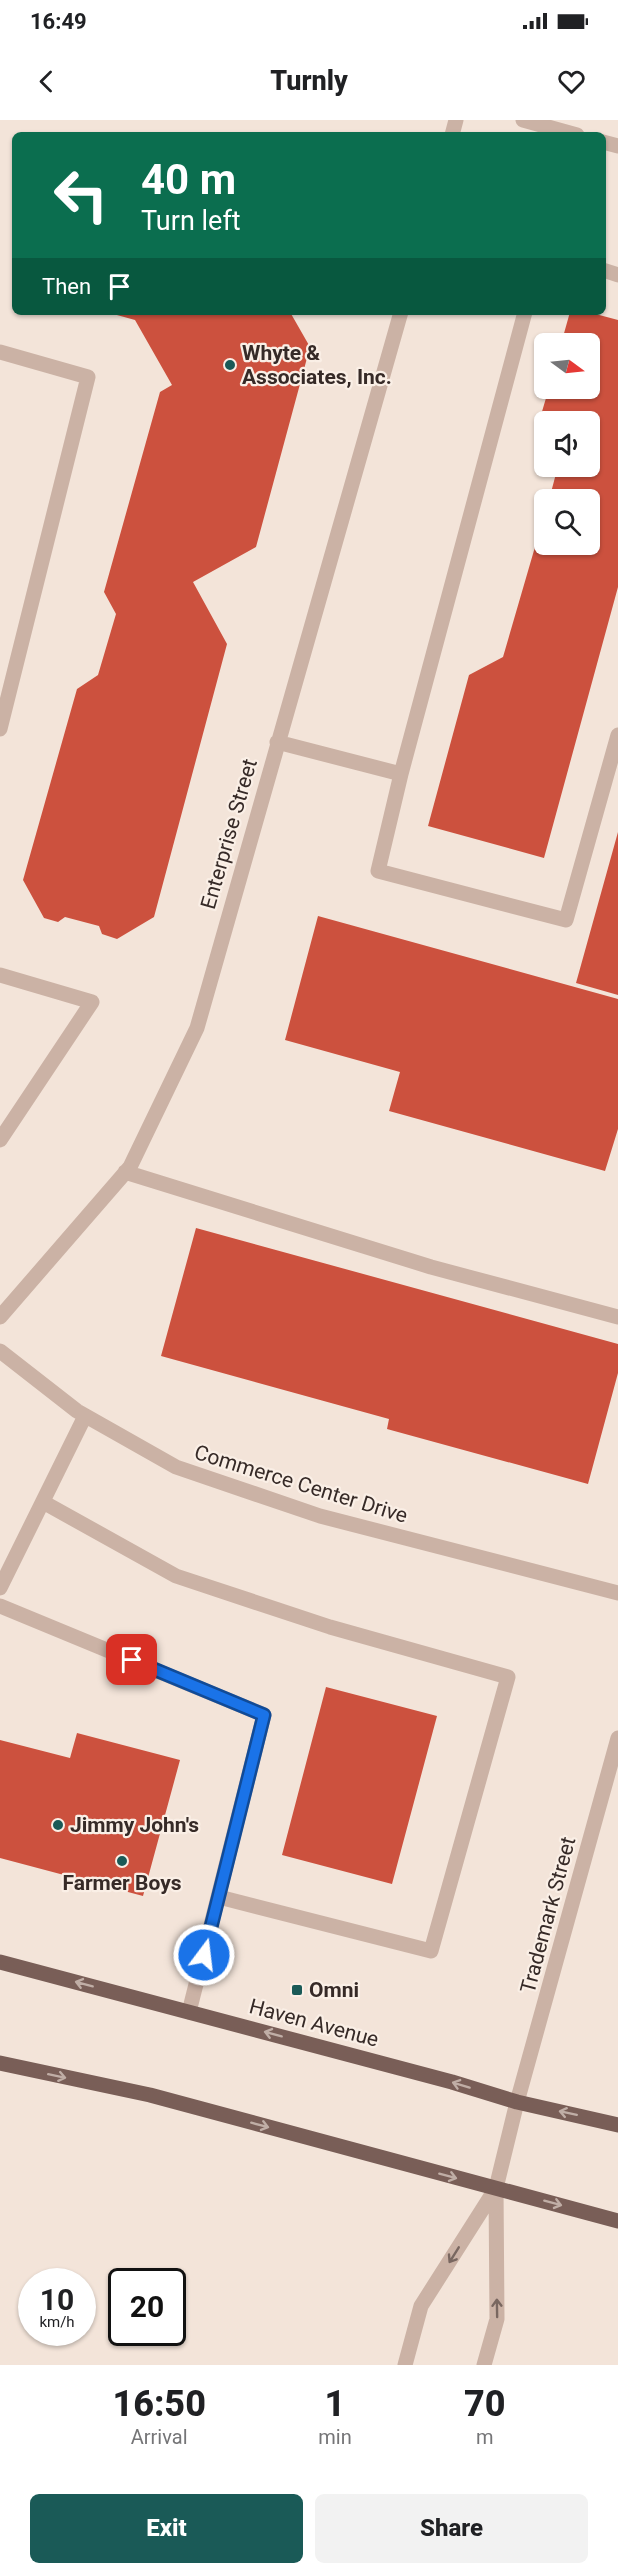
<!DOCTYPE html>
<style>
body{margin:0;font-family:Roboto,sans-serif;background:#f2f2f2;color:#202124;height:100vh;display:flex;flex-direction:column;font-size:22px;white-space:nowrap}
*{box-sizing:border-box;margin:0}
p{font-size:20px;color:#757577}
.icon{flex:none;width:33px;height:33px;fill:none;stroke:currentColor;stroke-width:2;stroke-linecap:round;stroke-linejoin:round}
.map{position:relative;height:2245px;overflow:hidden}
.panel{display:flex;flex-direction:column;background:#fff;flex:1}
.panel>*{flex:none}
.guide{position:absolute;left:12px;top:12px;width:594px;height:183px;border-radius:9px;box-shadow:0 2px 4px #0004;background:#0b6e4f;color:#fff;overflow:hidden}
.needle{width:39px;rotate:105deg}
.tools{position:absolute;left:534px;top:213px;display:grid;gap:12px}
.tools a{display:grid;place-items:center;width:66px;height:66px;border-radius:9px;background:#fff;box-shadow:0 2px 4px #0004;font-size:30px}
.speed{position:absolute;left:18px;top:2148px;display:flex;gap:12px;font-size:30px;font-weight:700;text-align:center}
.speed>*{display:grid;place-content:center;width:78px;height:78px;border-radius:50%;background:#fff;box-shadow:0 2px 4px #0004;line-height:1}
.speed small{font-size:15px;font-weight:400}
.speed .limit{border:3px solid #111;border-radius:9px;background:#fff;color:#111}
.pin{position:absolute;display:grid;place-items:center;width:51px;height:51px;color:#fff;margin:-26px;border-radius:12px;box-shadow:0 3px 9px #0006}
.me{position:absolute;width:66px;margin:-33px;rotate:15deg;stroke-linejoin:round;filter:drop-shadow(0 0 4px #0008)}
.turn{display:flex;align-items:center;gap:21px;height:126px;padding:0 30px;font-size:27px}
.turn .icon{width:78px;height:78px;stroke-width:2.5}
.turn b{display:block;font-size:42px;line-height:51px}
.then{display:flex;align-items:center;height:57px;padding:0 30px;background:#0003;gap:12px;font-size:22px}
.eta{display:flex;justify-content:space-evenly;align-items:center;height:102px;text-align:center}
.eta b{font-size:36px;font-weight:800;line-height:42px}
.primary-button{display:flex;gap:12px;margin-top:auto;padding:12px 30px}
.primary-button a{flex:1;height:69px;border-radius:9px;background:#1a5a57;color:#fff;font-size:24px;font-weight:800;line-height:69px;text-align:center}
.primary-button a+a{background:#f2f2f2;color:#202124}
.status{display:flex;justify-content:space-between;align-items:center;height:42px;padding:0 30px;background:#fff;direction:ltr}
.status svg{height:16px;fill:currentColor}
header{display:flex;justify-content:space-between;align-items:center;height:78px;padding:0 30px;background:#fff;font-size:27px;font-weight:800}
.map>svg:first-child{display:block}
.building{fill:#cc513e}
.lines{fill:none;stroke-linecap:round;stroke-linejoin:round}
.minor{stroke:#cbb2a5;stroke-width:15}
.major{stroke:#795e57;stroke-width:15}
.oneway{stroke:#c0aea6}
.oneway2{stroke:#796760}
.route-casing{stroke:#114b97;stroke-width:15}
.route{stroke:#1a73e8;stroke-width:10}
.poi-dot{fill:#1a5a57;stroke:#faefe6;stroke-width:2}
.labels{text-anchor:middle;dominant-baseline:central;stroke-width:4.5;stroke-linejoin:round;paint-order:stroke}
.poi-label{font-size:21px;font-weight:bold;fill:#362a27;stroke:#faefe6;text-anchor:start}
.street-label{font-size:21px;fill:#362a27;stroke:#faefe6}
</style>
<div class="status"><b>16:49</b><svg viewBox="0 0 49 12"><path d="M0 12V9h3v3zM5 12V6h3v6zM10 12V3h3v9zM15 12V0h3v12zM26 1h20v11H26zM47 4h2v5h-2z"/></svg></div>
<header><svg class="icon" aria-label="back" viewBox="0 0 24 24"><path d="M15 5l-7 7 7 7"/></svg>Turnly<svg class="icon" aria-label="heart" viewBox="0 0 24 24"><path d="M12 20l-8-8c-3-5 5-10 8-4 3-6 11-1 8 4z"/></svg></header>
<div class="map">
<svg width="618" height="2245" viewBox="0 0 618 2245">
<rect width="100%" height="100%" fill="#f3e4d9"/>
<path class="building" d="M106,192h184l20,35 -54,200 -63,35 34,62 -73,273 -37,22 -15,-5 -3,-8 -34,-9 -7,5 -14,-4 -21,-38 54,-191 21,-14 18,-61 -12,-22 56,-200 12,-7 -37,-65z
M570,192h18l30,8v267l-74,271 -116,-32 41,-151 34,-18 41,-141v28h46v-44h-41l9,-34h32v-44h-46v15l-6,-12 11,-37h41v-44h-29z
M618,712v163l-42,-12z
M318,796l300,83v130l-13,42 -216,-60 11,-39 -115,-32z
M196,1108l422,116v29l-30,111 -201,-55 2,-10 -228,-63z
M326,1567l111,29 -45,168 -110,-29z
M77,1613l103,27 -37,136 -143,-38v-118l70,18z"/>
<g class="lines">
<path class="minor" d="M523,0l54,15
M452,15l4,-15
M603,22l15,4
M603,150l15,5
M0,232l88,25 -88,352
M277,622l124,32 124,-462
M401,654l-23,97 188,49 52,-185
M0,855l92,27 -92,138
M125,1052l306,95 187,50
M0,1197l130,-150 67,-139 204,-716
M0,1231l77,60 99,56 144,49 298,77
M43,1382l133,74 154,51 178,50 -77,274 -212,-54
M0,1468l85,-172
M0,1486l264,109 -75,297
M405,2245l16,-59 75,-118
M484,2245l13,-46 -1,-131 21,-86 101,-364"/>
<path class="major" d="M0,1842l452,120 65,20 101,23
M0,1943l150,32 468,126"/>
</g>
<defs><path id="oneway-shaft" d="M-6 0H5M1.5-3L5.5 0L1.5 3" fill="none" stroke-width="1.6" stroke-linecap="round" stroke-linejoin="round" transform="scale(1.5)"/></defs>
<g class="oneway">
<use href="#oneway-shaft" transform="translate(84 1864) rotate(-165)"/>
<use href="#oneway-shaft" transform="translate(273 1914) rotate(-165)"/>
<use href="#oneway-shaft" transform="translate(57 1956) rotate(12)"/>
<use href="#oneway-shaft" transform="translate(461 1965) rotate(-163)"/>
<use href="#oneway-shaft" transform="translate(568 1993) rotate(-168)"/>
<use href="#oneway-shaft" transform="translate(260 2005) rotate(15)"/>
<use href="#oneway-shaft" transform="translate(448 2056) rotate(15)"/>
<use href="#oneway-shaft" transform="translate(553 2083) rotate(15)"/>
</g>
<g class="oneway2">
<use href="#oneway-shaft" transform="translate(454 2135) rotate(122)"/>
<use href="#oneway-shaft" transform="translate(497 2188) rotate(-91)"/>
</g>
<g class="lines">
<g class="route-casing">
<path id="route" d="M132,1540l132,55 -60,240"/>
</g>
<use href="#route" class="route"/>
</g>
<g class="poi-dot">
<circle cx="230" cy="245" r="6"/>
<circle cx="58" cy="1705" r="6"/>
<circle cx="122" cy="1741" r="6"/>
<rect x="291" y="1864" width="12" height="12" rx="3"/>
</g>
<g class="labels">
<g class="poi-label">
<text x="242" y="233">Whyte &amp;<tspan x="242" dy="24">Associates, Inc.</tspan></text>
<text x="70" y="1705">Jimmy John's</text>
<text x="122" y="1763" text-anchor="middle">Farmer Boys</text>
<text x="309" y="1870">Omni</text>
</g>
<g class="street-label">
<text transform="translate(229 714) rotate(-74)">Enterprise Street</text>
<text transform="translate(301 1364) rotate(17)">Commerce Center Drive</text>
<text transform="translate(548 1795) rotate(-75)">Trademark Street</text>
<text transform="translate(314 1903) rotate(15)">Haven Avenue</text>
</g>
</g>
</svg>
<div class="tools">
<a><svg class="needle" viewBox="-14 -14 28 28"><path d="M0-13l5 13h-10z" fill="#e53935"/><path d="M0 13l5-13h-10z" fill="#757577"/></svg></a>
<a><svg class="icon" aria-label="sound" viewBox="0 0 24 24"><path d="M4 9h4l5-4v14l-5-4H4zM17 9q2 3 0 6"/></svg></a>
<a><svg class="icon" aria-label="search" viewBox="0 0 24 24"><circle cx="10" cy="10" r="6"/><path d="M15 15l6 6"/></svg></a>
</div>
<div class="speed"><div>10<small>km/h</small></div><div class="limit">20</div></div>
<div class="pin" style="left:132px;top:1540px;background:#d93025"><svg class="icon" aria-label="arrive" viewBox="0 0 24 24"><path d="M6 21V4h12l-3 4 3 4H6"/></svg></div>
<svg class="me" style="left:204px;top:1835px" viewBox="-20 -20 40 40"><circle r="17" fill="#1a73e8" stroke="#fff" stroke-width="3"/><path d="M0-11L8 9 0 5-8 9z" fill="#fff"/></svg>
<div class="guide">
<div class="turn"><svg class="icon" aria-label="left" viewBox="0 0 24 24"><path d="M17 20v-9H6M10 6l-5 5 5 5"/></svg><div><b>40 m</b>Turn left</div></div>
<div class="then">Then<svg class="icon" aria-label="arrive" viewBox="0 0 24 24"><path d="M6 21V4h12l-3 4 3 4H6"/></svg></div>
</div>
</div>
<section class="panel">
<div class="eta">
<div><b>16:50</b><p>Arrival</p></div>
<div><b>1</b><p>min</p></div>
<div><b>70</b><p>m</p></div>
</div>
<div class="primary-button"><a>Exit</a><a>Share</a></div>
</section>
